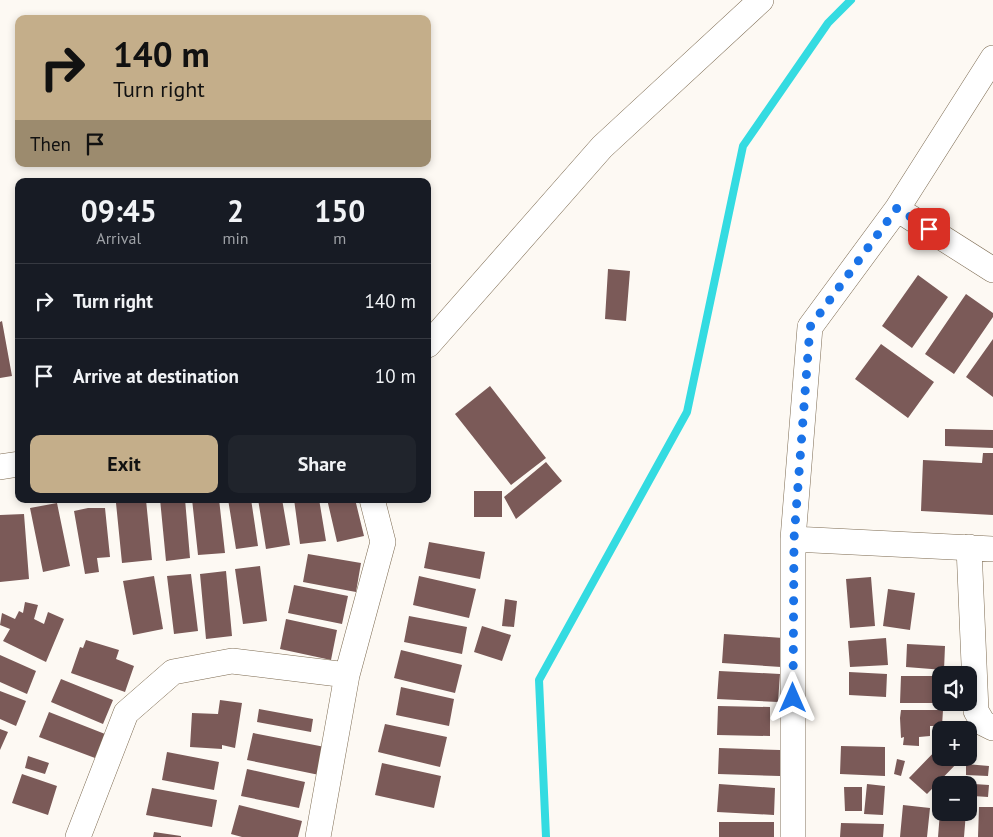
<!DOCTYPE html>
<meta charset="utf-8">
<style>
body{margin:0;font-family:"PT Sans",sans-serif;background:#20242c;color:#f1f3f6;height:100vh;display:flex;flex-direction:column;font-size:19px;white-space:nowrap}
*{box-sizing:border-box;margin:0}
p{font-size:16px;color:#9ea1a6}
.icon{flex:none;width:28px;height:28px;fill:none;stroke:currentColor;stroke-width:2;stroke-linecap:round;stroke-linejoin:round}
.map{position:relative;flex:1;overflow:hidden}
.panel{position:absolute;left:15px;top:178px;width:416px;height:325px;display:flex;flex-direction:column;background:#171b24;border-radius:10px;box-shadow:0 2px 8px #0003}
.panel>*{flex:none}
.banner{position:absolute;left:15px;top:15px;width:416px;height:152px;border-radius:10px;box-shadow:0 2px 8px #0003;background:#c4ae8a;color:#111;overflow:hidden}
.controls{position:absolute;left:932px;top:666px;display:grid;gap:10px}
.controls a{display:grid;place-items:center;width:45px;height:45px;border-radius:10px;background:#171b24;box-shadow:0 2px 8px #0003;font-size:25px}
.pin{position:absolute;display:grid;place-items:center;width:42px;height:42px;color:#fff;margin:-21px;border-radius:10px;box-shadow:0 2px 8px #0006}
.me{position:absolute;width:55px;margin:-28px;rotate:0deg;stroke-linejoin:round;filter:drop-shadow(0 0 4px #0008)}
.turn{display:flex;align-items:center;gap:18px;height:105px;padding:0 15px;font-size:22px}
.turn .icon{width:65px;height:65px;stroke-width:2.5}
.turn b{display:block;font-size:35px;line-height:42px}
.then{display:flex;align-items:center;height:48px;padding:0 15px;background:#0003;gap:10px;font-size:19px}
.eta{display:flex;justify-content:space-evenly;align-items:center;height:85px;text-align:center}
.eta b{font-size:30px;font-weight:600;line-height:35px}
.action{display:flex;gap:10px;margin-top:auto;padding:10px 15px}
.action a{flex:1;height:58px;border-radius:10px;background:#c4ae8a;color:#111;font-size:20px;font-weight:600;line-height:58px;text-align:center}
.action a+a{background:#20242c;color:#f1f3f6}
ul{padding:0;list-style:none}
li{display:flex;align-items:center;gap:15px;height:75px;padding:0 15px;border-top:1px solid #363941}
li div{flex:1}
li b{display:block;font-size:19px}
li em{font-style:normal}
.map>svg:first-child{display:block}
.lines{fill:none;stroke-linecap:round;stroke-linejoin:round}
.stream{stroke:#34dbe1;stroke-width:8}
.building{fill:#7b5a58}
.street-casing{stroke:#7d6b52;stroke-width:26}
.street{stroke:#fff;stroke-width:25}
.route{stroke:#1a73e8;stroke-width:9;stroke-dasharray:0 16.2}
</style>
<div class="map">
<svg width="993" height="837" viewBox="0 0 993 837">
<rect width="100%" height="100%" fill="#fdf9f3"/>
<g class="lines">
<path class="stream" d="M546,837l-7,-157 148,-268 56,-266 85,-123 23,-23"/>
</g>
<path class="building" d="M608,269l22,2 -4,50 -21,-2z
M918,275l30,22 -36,51 -30,-22z
M966,294l27,19v4l-39,57 -29,-20z
M2,321l10,55 -12,2v-56z
M993,339v58l-27,-20z
M881,344l53,38 -26,36 -53,-39z
M490,386l56,72 -35,27 -56,-71z
M945,429l48,1v18l-48,-2z
M983,453h10v62l-72,-4 2,-51 59,3z
M546,462l16,19 -46,38 -12,-22z
M474,491h28v26h-28z
M160,499h25l5,59 -24,3z
M192,499h27l6,54 -27,2z
M228,499h23l7,47 -22,3z
M258,499h24l8,46 -24,4z
M294,499h25l7,42 -26,3z
M327,499h28l9,37 -27,6z
M146,500l6,60 -30,3 -6,-60z
M57,503l13,63 -27,6 -13,-64z
M88,508h17l5,49 -13,1 2,14 -14,2 -11,-63z
M24,514l5,65 -29,3v-67z
M429,542l56,10 -5,27 -56,-11z
M308,554l53,9 -5,29 -53,-10z
M260,566l7,55 -24,3 -8,-55z
M226,571l6,65 -26,3 -6,-65z
M191,574l7,57 -24,3 -7,-58z
M154,576l9,53 -30,6 -10,-54z
M419,576l57,13 -7,29 -56,-13z
M871,577l4,49 -25,2 -4,-49z
M294,585l54,11 -6,28 -54,-11z
M888,589l27,4 -5,37 -27,-4z
M505,599l12,2 -3,26 -12,-1z
M25,602l13,3 -4,14 10,5 4,-12 16,7 -18,43 -43,-21 7,-12 -10,-4 2,-12 13,6 4,-8 4,2z
M409,616l58,11 -5,27 -58,-12z
M286,619l51,11 -6,30 -51,-11z
M482,626l29,9 -9,26 -28,-9z
M724,634l59,4 -2,29 -59,-4z
M886,638l2,27 -38,2 -2,-26z
M86,640l33,10 -3,9 18,7 -9,26 -54,-19 9,-26 3,1z
M907,644l38,2 -1,24 -38,-3z
M401,650l61,15 -7,28 -61,-15z
M0,655l36,16 -9,23 -27,-12z
M719,671l61,3 -2,28 -61,-3z
M849,672l38,2 -1,23 -37,-2z
M901,676h40v27h-41z
M61,679l52,21 -10,24 -52,-22z
M401,687l53,12 -5,27 -53,-11z
M0,691l26,10 -10,25 -16,-7z
M220,700l22,3 -7,45 -13,-3v4l-32,-2 2,-34 26,1z
M718,706l52,1v29l-53,-1z
M259,709l54,10 -2,13 -54,-10z
M901,710h42l-1,16h-12v10l-11,1v9l-16,-1 1,-8 -3,1 -1,-20z
M49,712l56,22 -10,24 -56,-21z
M385,724l62,13 -7,30 -62,-15z
M0,729l8,3 -8,18z
M253,733l77,15 -6,28 -77,-16z
M941,745v13h21l-35,36 -18,-16z
M841,746l44,1v29l-45,-2z
M719,748l61,2v26l-62,-2z
M167,752l52,10 -5,28 -52,-10z
M28,756l21,7 -4,11 -20,-6z
M897,759l8,2 -4,15 -7,-2z
M382,763l59,13 -7,32 -59,-13z
M966,764l23,2 -1,10 -22,-1z
M247,769l58,13 -6,26 -58,-12z
M22,774l35,12 -9,29 -36,-12z
M719,784l56,4 -1,27 -57,-3z
M867,784l18,2 -2,29 -19,-1z
M974,784l15,1 -1,12 -15,-1z
M844,787h18v24h-17z
M152,788l65,12 -5,27 -66,-12z
M239,805l63,16 -4,16h-56l-11,-3z
M903,805l27,3 -3,29h-27z
M979,807h14v30h-15z
M940,812h26l-2,25h-26z
M719,822h55v15h-55z
M841,823l43,1 -1,13h-43z
M154,832l27,4v1h-28z"/>
<g class="lines">
<g class="street-casing">
<path id="street" d="M897,209l96,61
M428,345l174,-198 159,-147
M0,467l19,-3
M793,539l200,10
M969,547l7,164 7,12 10,5
M78,837l48,-124 47,-41 59,-11 115,14
M318,837l29,-162 36,-133 -11,-43
M793,837v-298l17,-212 87,-118 96,-151"/>
</g>
<use href="#street" class="street"/>
</g>
<g class="lines">
<path class="route" d="M793,698l1,-159 16,-212 87,-119 32,21"/>
</g>
</svg>
<div class="controls">
<a><svg class="icon" aria-label="sound" viewBox="0 0 24 24"><path d="M4 9h4l5-4v14l-5-4H4zM17 9q2 3 0 6"/></svg></a>
<a>+</a>
<a>−</a>
</div>
<div class="pin" style="left:929px;top:229px;background:#d93025"><svg class="icon" aria-label="arrive" viewBox="0 0 24 24"><path d="M6 21V4h12l-3 4 3 4H6"/></svg></div>
<svg class="me" style="left:793px;top:698px" viewBox="-20 -20 40 40"><path d="M0-17L14 15 0 8-14 15z" fill="#1a73e8" stroke="#fff" stroke-width="4"/></svg>
<div class="banner">
<div class="turn"><svg class="icon" aria-label="right" viewBox="0 0 24 24"><path d="M7 20v-9h11M14 6l5 5-5 5"/></svg><div><b>140 m</b>Turn right</div></div>
<div class="then">Then<svg class="icon" aria-label="arrive" viewBox="0 0 24 24"><path d="M6 21V4h12l-3 4 3 4H6"/></svg></div>
</div>
<section class="panel">
<div class="eta">
<div><b>09:45</b><p>Arrival</p></div>
<div><b>2</b><p>min</p></div>
<div><b>150</b><p>m</p></div>
</div>
<ul>
<li><svg class="icon" aria-label="right" viewBox="0 0 24 24"><path d="M7 20v-9h11M14 6l5 5-5 5"/></svg><div><b>Turn right</b></div><em>140 m</em></li>
<li><svg class="icon" aria-label="arrive" viewBox="0 0 24 24"><path d="M6 21V4h12l-3 4 3 4H6"/></svg><div><b>Arrive at destination</b></div><em>10 m</em></li>
</ul>
<div class="action"><a>Exit</a><a>Share</a></div>
</section>
</div>
